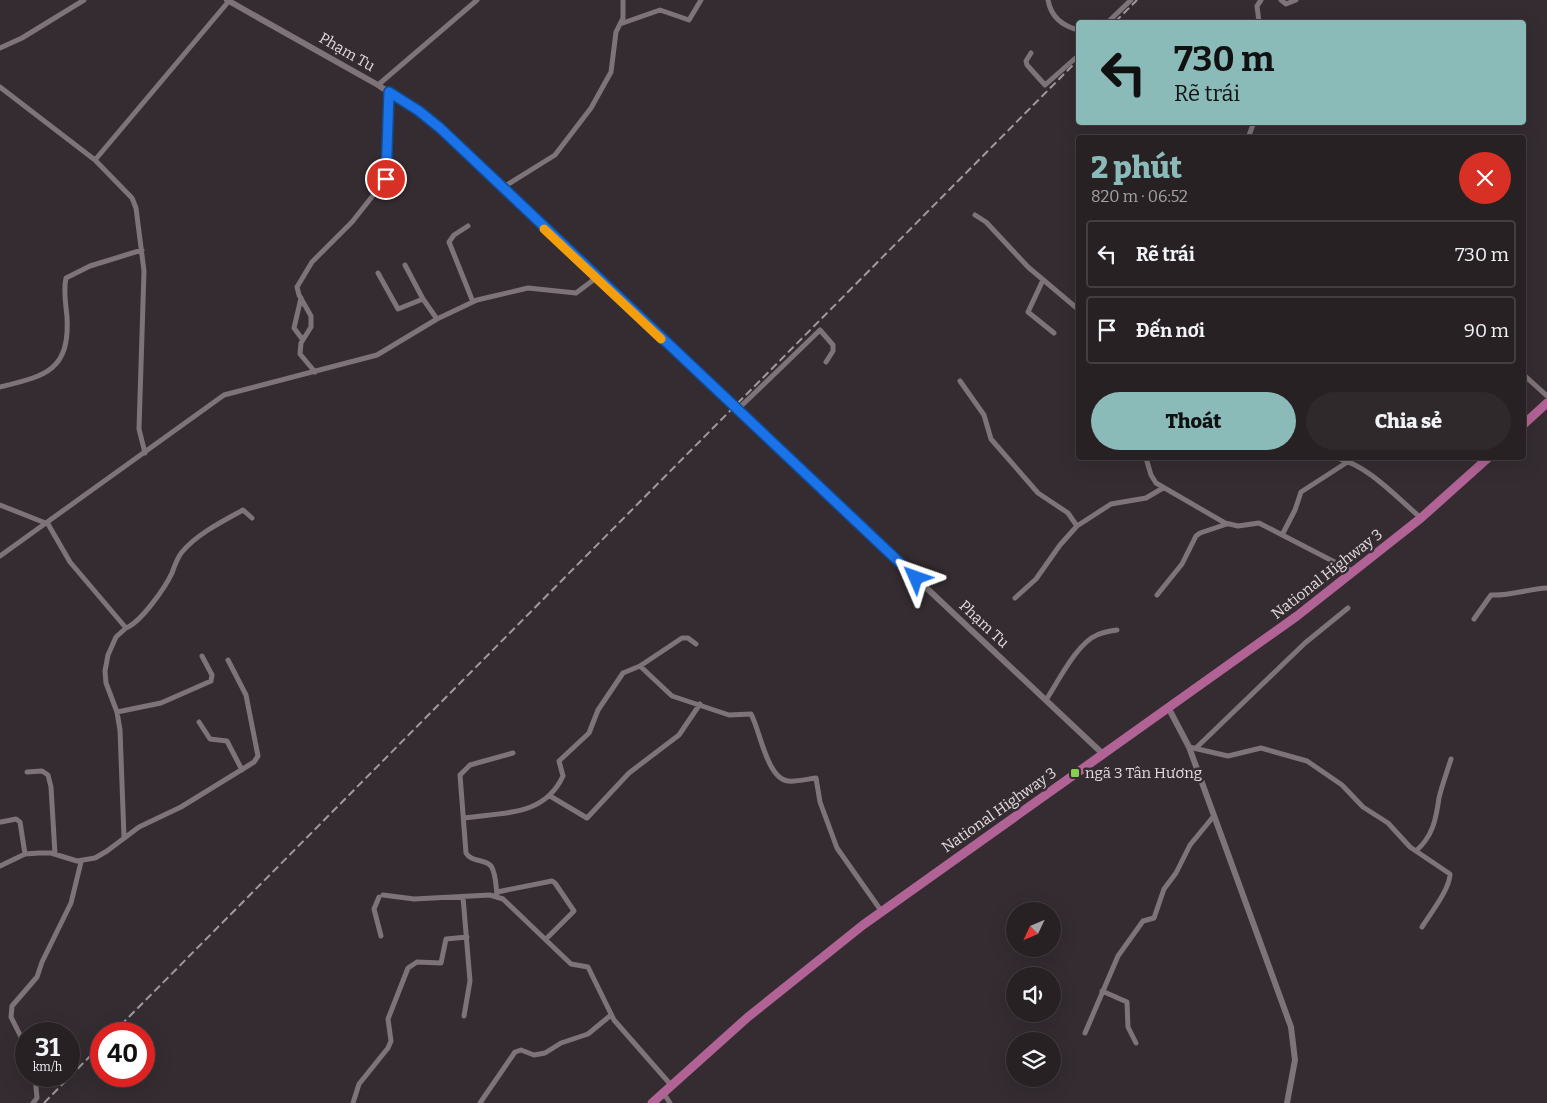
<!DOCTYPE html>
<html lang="vi">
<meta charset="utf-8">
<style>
body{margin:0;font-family:Bitter,serif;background:#2f292c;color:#f1f3f6;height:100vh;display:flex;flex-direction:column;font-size:19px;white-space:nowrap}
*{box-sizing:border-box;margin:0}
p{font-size:16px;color:#a4a3a6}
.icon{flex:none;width:28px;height:28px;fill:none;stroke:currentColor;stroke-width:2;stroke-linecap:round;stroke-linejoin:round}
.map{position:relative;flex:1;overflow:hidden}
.panel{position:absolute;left:1076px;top:135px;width:450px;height:325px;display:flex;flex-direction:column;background:#272124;border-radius:5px;box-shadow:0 5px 20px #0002,0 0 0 1px #433e41}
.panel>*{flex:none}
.top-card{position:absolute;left:1076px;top:20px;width:450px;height:105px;border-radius:5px;box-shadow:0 5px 20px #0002,0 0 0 1px #433e41;background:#8bbbb9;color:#111;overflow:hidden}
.needle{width:32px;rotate:226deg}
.controls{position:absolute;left:1006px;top:902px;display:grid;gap:10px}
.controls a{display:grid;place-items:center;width:55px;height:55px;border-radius:50%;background:#272124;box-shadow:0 5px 20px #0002,0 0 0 1px #433e41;font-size:25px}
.speed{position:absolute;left:15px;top:1022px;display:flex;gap:10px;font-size:25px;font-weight:700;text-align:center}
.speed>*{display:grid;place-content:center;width:65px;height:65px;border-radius:50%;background:#272124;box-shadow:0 5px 20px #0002,0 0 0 1px #433e41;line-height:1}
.speed small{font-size:12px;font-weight:400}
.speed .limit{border:8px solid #d22;background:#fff;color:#111}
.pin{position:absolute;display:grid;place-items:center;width:42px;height:42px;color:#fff;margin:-21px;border:2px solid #fff;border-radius:50%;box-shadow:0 1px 5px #0007}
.me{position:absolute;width:55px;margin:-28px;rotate:313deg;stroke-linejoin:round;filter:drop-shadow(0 0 4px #0008)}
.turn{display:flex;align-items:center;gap:18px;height:105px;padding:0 15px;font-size:22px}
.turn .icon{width:65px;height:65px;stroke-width:2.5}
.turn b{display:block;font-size:35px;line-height:42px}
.round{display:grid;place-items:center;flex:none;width:52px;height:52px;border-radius:26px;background:#2f292c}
.overview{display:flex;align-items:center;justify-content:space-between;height:85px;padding:0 15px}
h1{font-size:30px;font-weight:800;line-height:38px;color:#8bbbb9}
.cta{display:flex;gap:10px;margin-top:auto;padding:10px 15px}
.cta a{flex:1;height:58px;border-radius:30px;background:#8bbbb9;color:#111;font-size:20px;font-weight:800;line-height:58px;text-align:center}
.cta a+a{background:#2f292c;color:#f1f3f6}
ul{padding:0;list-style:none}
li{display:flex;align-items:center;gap:15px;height:68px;margin:0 10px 8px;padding:0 5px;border:2px solid #433e41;border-radius:5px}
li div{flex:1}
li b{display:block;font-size:19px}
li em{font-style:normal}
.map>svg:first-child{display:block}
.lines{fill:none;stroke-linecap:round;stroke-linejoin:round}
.minor{stroke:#7d7378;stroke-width:5}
.tertiary{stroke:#7d7378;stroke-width:6}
.trunk{stroke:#b26395;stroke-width:9}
.rail{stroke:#a0999d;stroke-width:2;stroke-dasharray:8 4;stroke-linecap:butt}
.route-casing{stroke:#114b97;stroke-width:12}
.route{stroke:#1a73e8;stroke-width:9}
.slow{stroke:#f59e0b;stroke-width:9}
.poi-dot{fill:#86cf4c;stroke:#342c30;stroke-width:2}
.labels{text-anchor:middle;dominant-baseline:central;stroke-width:5;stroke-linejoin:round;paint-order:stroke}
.street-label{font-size:15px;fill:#e3dde0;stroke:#342c30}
.poi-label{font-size:15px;fill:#e3dde0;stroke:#342c30;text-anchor:start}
</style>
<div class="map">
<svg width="1547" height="1103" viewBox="0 0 1547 1103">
<rect width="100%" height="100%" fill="#342c30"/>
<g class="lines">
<path class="minor" d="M1048,0c3,17 14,26 31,30
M1281,0l5,4 10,-4
M1108,22l23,-22
M1259,22l-2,-16 4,-6
M620,24l40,-14 29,10 12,-20
M0,48l22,-10 62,-38
M1031,53l-5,8 1,4 18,20 34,-30
M378,85l99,-85
M0,87l95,73 37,38 4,10 8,63 -5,158 6,24
M1248,138l6,-16
M95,160l134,-159
M502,188l53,-33 36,-47 20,-36 5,-40 7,-14v-18
M975,215l11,7 42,45 51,43
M468,226l-14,9 -5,7 24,60
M405,265l18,34 14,20
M378,273l20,36 25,-10
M1043,280l-15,32 26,21
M301,298l-7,30 9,12
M315,372l-15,-18 1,-11 10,-16v-11l-12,-21 -2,-8 15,-25 40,-40 34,-43 3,-87
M1524,375l23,21
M960,381l24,34 7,24 47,54 30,20 9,13
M0,387c45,-11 70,-16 67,-70 -1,-12 -4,-27 -1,-39l24,-12 52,-16
M737,410l83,-80 13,15v6l-7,11
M1146,458l5,17 5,8 69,40 13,3 21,-3 93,48
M1337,458c32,8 59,39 84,60
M0,505l48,19 22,38 56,66 -10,9 -8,18 -3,16 1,12 11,29 3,18 4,107
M1282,535l13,-25 6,-18 48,-31
M0,556l224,-161 153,-40 60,-36 40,-19 51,-12 48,5 20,-15
M1157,595l25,-31 14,-28 4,-3 27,-9
M1015,598l21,-19 24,-34 17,-19 34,-22 35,-6 17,-10
M1474,619l17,-24c19,1 37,-6 56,-7
M126,628c15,-6 39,-40 46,-55 3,-8 5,-15 10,-21 15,-18 41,-31 61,-42l9,8
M640,666l32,30 57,19 22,-1c9,16 16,65 37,67 9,1 19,-2 28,-3l4,24 17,46 45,64
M1046,700c12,-18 31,-57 51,-65 6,-3 13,-4 20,-5
M117,712l44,-9 50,-22 1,-6 -10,-19
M199,722l11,17 17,2 15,29
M1189,747l39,9 33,-8 46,13 35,24 21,22 25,16 22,24 40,27c0,15 -20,40 -28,53
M1196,748l109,-105 43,-35
M27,772l15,-1 6,4 3,12 4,67
M550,796l37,22 42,-45 50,-38 21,-31
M464,818c39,-6 80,-1 99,-42l-4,-15 30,-28 9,-23 25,-37 17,-7 42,-28h6l8,6
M1,822l15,-3 4,3 5,32
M1416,851c17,-15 20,-32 23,-53 3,-13 8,-26 12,-39
M0,866l25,-12 14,-1h12l26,8 18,-3 12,-7 32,-24 42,-20 73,-45 4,-6 -12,-61 -18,-35
M497,892l55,-11 3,2 19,28 -28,28
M383,895l31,4 76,-4 13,4 68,65 17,3 26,53 57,65
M497,895c-1,-8 -1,-22 -6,-29 -7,-8 -19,-3 -25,-13l-6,-78 10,-10 43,-12
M379,897l-5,12 7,27
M463,897l7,84 -6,35
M1102,991l25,11 1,25 8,16
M1085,1033l33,-77 25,-35 11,-3 10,-29 12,-16 14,-28 23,-28
M26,1047l-15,-30 1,-11 25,-29 5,-15 29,-59 10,-41
M663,1092l7,11
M33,1103l4,-5 -2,-22
M353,1103l6,-19 29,-36 3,-7 -3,-22 20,-51 9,-6 24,1 5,-24 21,-2
M480,1103l35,-51 6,-2 13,5 11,-2 16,-10 27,-9 23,-19"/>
<path class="tertiary" d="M227,0l151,85 47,31 678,638
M1168,707l21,40 102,280 4,33 -8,43"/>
<path class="trunk" d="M1524,424l23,-21
M652,1103l96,-86 115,-92 434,-309 124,-98 67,-60"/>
<path class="rail" d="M1115,22l22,-22
M112,1034l967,-975
M44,1103l57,-58"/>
</g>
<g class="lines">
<g class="route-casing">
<path id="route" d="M386,179l3,-87 30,19 21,17 476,450"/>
</g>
<use href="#route" class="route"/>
<path class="slow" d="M544,229l117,110"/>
</g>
<rect class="poi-dot" x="1070" y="768" width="10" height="10" rx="2.5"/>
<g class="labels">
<g class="street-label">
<text transform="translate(347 52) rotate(30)">Phạm Tu</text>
<text transform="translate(1327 574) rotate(-38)">National Highway 3</text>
<text transform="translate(984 624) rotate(43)">Phạm Tu</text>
<text transform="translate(999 810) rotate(-35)">National Highway 3</text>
</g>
<g class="poi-label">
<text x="1085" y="773">ngã 3 Tân Hương</text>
</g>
</g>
</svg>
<div class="controls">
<a><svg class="needle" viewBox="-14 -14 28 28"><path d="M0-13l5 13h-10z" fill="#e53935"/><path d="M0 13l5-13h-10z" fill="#a4a3a6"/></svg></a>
<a><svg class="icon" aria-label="sound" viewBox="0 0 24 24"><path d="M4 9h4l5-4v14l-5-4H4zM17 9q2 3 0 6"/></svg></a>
<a><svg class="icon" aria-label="layers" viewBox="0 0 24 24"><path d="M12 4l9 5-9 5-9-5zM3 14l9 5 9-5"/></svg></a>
</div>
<div class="speed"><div>31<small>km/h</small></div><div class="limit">40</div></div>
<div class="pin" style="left:386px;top:179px;background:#d93025"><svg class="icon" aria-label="arrive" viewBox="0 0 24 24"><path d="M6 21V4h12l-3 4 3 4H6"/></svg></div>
<svg class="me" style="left:916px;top:578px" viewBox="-20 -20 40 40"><path d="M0-17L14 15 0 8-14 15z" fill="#1a73e8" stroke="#fff" stroke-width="4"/></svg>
<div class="top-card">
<div class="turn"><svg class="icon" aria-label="left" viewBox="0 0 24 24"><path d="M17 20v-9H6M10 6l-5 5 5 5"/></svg><div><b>730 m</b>Rẽ trái</div></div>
</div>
<section class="panel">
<div class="overview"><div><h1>2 phút</h1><p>820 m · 06:52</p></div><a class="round" style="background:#d93025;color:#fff"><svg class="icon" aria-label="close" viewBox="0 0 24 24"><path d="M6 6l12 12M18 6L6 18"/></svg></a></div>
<ul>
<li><svg class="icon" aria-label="left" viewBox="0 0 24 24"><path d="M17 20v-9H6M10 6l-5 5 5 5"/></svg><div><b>Rẽ trái</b></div><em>730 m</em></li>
<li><svg class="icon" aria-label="arrive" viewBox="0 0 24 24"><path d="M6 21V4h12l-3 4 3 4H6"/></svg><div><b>Đến nơi</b></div><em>90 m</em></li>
</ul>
<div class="cta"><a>Thoát</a><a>Chia sẻ</a></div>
</section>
</div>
